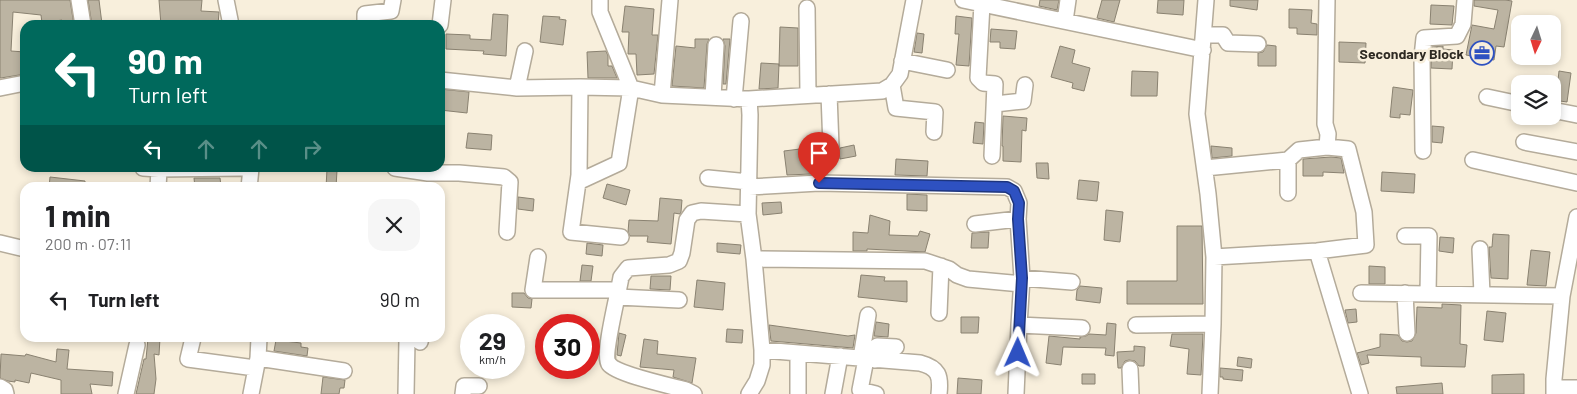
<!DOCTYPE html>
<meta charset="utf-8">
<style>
body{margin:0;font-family:Barlow,sans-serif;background:#f6f6f6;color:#202124;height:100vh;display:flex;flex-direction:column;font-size:19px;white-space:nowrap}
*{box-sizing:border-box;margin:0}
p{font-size:16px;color:#757577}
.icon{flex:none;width:28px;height:28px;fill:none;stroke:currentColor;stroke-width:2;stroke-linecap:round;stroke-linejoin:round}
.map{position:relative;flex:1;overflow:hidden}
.side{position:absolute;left:20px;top:182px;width:425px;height:160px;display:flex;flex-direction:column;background:#fff;border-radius:15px;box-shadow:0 2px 8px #0003}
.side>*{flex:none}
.guide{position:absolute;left:20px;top:20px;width:425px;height:152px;border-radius:15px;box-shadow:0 2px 8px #0003;background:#00695c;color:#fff;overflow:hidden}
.needle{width:32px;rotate:184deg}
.controls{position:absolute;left:1511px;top:15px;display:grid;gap:10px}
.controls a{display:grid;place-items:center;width:50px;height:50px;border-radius:10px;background:#fff;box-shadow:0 2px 8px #0003;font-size:25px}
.speed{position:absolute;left:460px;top:314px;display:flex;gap:10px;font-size:25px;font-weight:700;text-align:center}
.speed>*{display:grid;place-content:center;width:65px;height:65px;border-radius:50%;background:#fff;box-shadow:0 2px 8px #0003;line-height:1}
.speed small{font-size:12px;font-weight:400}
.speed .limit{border:8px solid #d22;background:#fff;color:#111}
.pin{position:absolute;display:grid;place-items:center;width:42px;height:42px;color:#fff;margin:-51px -21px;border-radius:50% 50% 50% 0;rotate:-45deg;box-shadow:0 0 5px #0007}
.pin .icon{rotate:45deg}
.me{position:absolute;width:55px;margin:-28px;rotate:1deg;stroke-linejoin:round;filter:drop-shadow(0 0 4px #0008)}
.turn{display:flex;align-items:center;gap:18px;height:105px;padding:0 25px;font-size:22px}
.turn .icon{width:65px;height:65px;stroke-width:2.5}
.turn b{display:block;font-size:35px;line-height:42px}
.lanes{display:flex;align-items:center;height:48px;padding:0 25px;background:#0003;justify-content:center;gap:25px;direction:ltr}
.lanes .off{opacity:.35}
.round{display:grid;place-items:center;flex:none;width:52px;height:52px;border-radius:15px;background:#f6f6f6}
.head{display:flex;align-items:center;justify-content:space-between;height:85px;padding:0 25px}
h1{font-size:30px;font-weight:700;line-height:38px}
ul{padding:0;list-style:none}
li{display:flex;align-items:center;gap:15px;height:65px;padding:0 25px}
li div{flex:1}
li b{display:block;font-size:19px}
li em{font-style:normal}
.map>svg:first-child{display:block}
.building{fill:#bcb4a2;stroke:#8a8271}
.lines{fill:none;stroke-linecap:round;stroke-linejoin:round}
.minor-casing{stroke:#b4ab9a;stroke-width:18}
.minor{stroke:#fff;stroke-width:15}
.route-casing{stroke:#1e357d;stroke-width:12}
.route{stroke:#2e51c1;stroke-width:9}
.labels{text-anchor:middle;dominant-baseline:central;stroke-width:5;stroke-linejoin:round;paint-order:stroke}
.poi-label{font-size:14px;font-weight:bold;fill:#2e2a23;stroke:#f8efdc;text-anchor:end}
</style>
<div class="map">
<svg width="1577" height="394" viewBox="0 0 1577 394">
<rect width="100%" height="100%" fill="#f8efdc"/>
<path class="building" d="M0,0h70l4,25h-11l-1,-5 -20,3 -1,-8 -28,-3 -2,39 14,1v22l-24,4h-1z
M88,0h11l3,24 -10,1z
M159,0h43l-1,11 18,1 -1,13h-57z
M1040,0h19l-2,10 -18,-4z
M1102,0h18l-6,22 -17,-4z
M1158,0h26l-1,15 -26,-2z
M1230,0h28l-1,10 -27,-4z
M1474,0h31l7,1 -8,46 -8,-1 -2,14 -28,-5 6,-30 22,4 4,-19 -24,-4z
M1431,5l23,1 -2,19 -22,-1z
M625,6l29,3 -2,26h6l-4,39 -17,1 -1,-21h-8l1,-22h-7z
M1289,9l23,1 -1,13 6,1v11l-20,-1v-6h-8z
M493,14l15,1 -2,41 -23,-2 1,-3 -38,-2v-15l24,1v4l21,1z
M543,16l17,1 -1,2 7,1 -3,25 -23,-3z
M956,16l16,2 -3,48 -13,-1 3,-31h-4z
M780,27l18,1v38h-19z
M991,29l26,2 -2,18 -15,-1v-6h-10z
M917,33l7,1 -2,19 -8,-1z
M695,39h14l-2,5 -3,44 -32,-2 4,-40 19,2z
M723,39h7l-4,45h-3l2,-38z
M1339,42l27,1 -1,20 -26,-1z
M1267,45l9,1v20h-18v-13l5,-1z
M1060,46l15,4 -3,13 18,5 -6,23 -12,-3 1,-5 -22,-6z
M1443,46v3l10,1 -1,19 -21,-1 1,-21z
M606,51l2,5v10h4l5,12h-29l-1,-26z
M761,63l18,1 -1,24 -19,1z
M1132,71l26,1 -1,24h-26z
M1559,71l12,2 -4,29 -14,-2 2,-12 2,1z
M1393,87l20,3 -3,25 -10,-1v4l-10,-1z
M440,89l29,3 -2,21 -27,-3z
M1003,116l24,2 -1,13 -4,-1 -1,32 -18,-1v-15h-1z
M975,122l9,1 -1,21 -10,-1z
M1432,126l12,1 -2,16 -10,-1z
M468,133l24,2 -1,15 -25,-2z
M854,145l2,11 -16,3 -1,-7 1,-4z
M1211,146l21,2v8l-20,2z
M808,148l3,26 -24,1 -3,-24z
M1331,157l10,1 3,15 -21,-1v4h-20v-17z
M896,159l32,2 -1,15 -32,-1z
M1036,163h12l1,16 -12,-1z
M327,169l10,1 -1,18h-10z
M1382,172l33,2 -1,19 -33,-2z
M50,177l35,4v7h-36z
M194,178h26l1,8 -26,2z
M1079,180l20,2 -2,19 -20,-2z
M607,184l23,6 -4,15 -23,-7z
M907,194l20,1v16l-20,-1z
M518,197l16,2 -1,12 -15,-2z
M660,198l22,2 -1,12 -1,2 -6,-1 -3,31 -24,-2 1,-6h-18l-2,-4 1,-12 29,1z
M781,202l1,11 -19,2 -1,-12z
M1106,210l17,2 -3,30 -16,-2z
M870,215l20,6 -1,14 29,1 2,-5 10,3 -5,18 -58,-3v2h-14v-19l15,1z
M1177,226h25l1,78h-76v-23h50z
M989,232l-1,16h-17l1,-15z
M1493,234l16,1 -1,44 -17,-1 -2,-31h3z
M1440,237l14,1 -1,15 -14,-2z
M587,243l16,2 -1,11 -16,-2z
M717,243l24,2 -1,9 -23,-2z
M1531,250l19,2 -4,34 -19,-1z
M582,265l11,1 -2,15h-11z
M1369,266l16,1v17h-16z
M861,275l24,2 -1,4h23v21l-49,-5z
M651,276h20l-1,14 -20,-1z
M697,280l28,3 -2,27 -29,-3z
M1080,286l22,2 -2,15 -24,-3 1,-10z
M512,293h12l4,5 4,1 -1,9 -19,-1z
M1442,304l19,1 -1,39 7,1 -2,22 -44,-1v-9l-54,-2 2,8 -8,2 -4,-12 23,-6v-13l18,1 4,6 5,1 5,-1 4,-8 1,-26 25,1z
M1356,309l1,13 -9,1 -3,-13z
M1487,311l19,2 -3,29 -19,-2z
M961,317h18l-1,16h-17z
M876,322l13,2 -1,13 -14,-1z
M1107,323l9,1 -2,32 -9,-1 1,-7 -43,-1 -2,18 -15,-2 3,-27 31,3v-2l6,-1 3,-2 17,1z
M769,325l79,11 7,-1 -2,13 -82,-7z
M727,329l16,1 -1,13 -16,-1z
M619,333l7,2 -5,21 -4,-1z
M1172,334h31l-2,41 -14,-1 2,-25 -19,-3z
M148,338h12l-1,17 -5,-1 2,25 -2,15h-18l8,-35h2z
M644,339l14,2 -1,13 39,4 -4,25 -19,-6 1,-7 -34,-3z
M276,340l25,3v4l7,1 -1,8 -33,-5z
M1134,346l11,1 -1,19h-5l-4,-5 -6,-1 -4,1 -4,7h-3l-1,-16 17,-1z
M57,349l12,1 -2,19 46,3 -1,14 -22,-2 2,10h-31v-14l-30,-7 -2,10 -14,-3v2l-7,-1 -8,-3 1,-24 24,2 1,-2 30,8z
M1238,357l14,2 -1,9 -14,-2z
M1220,368l23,2 -1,11 -19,-2v-2h-3z
M1082,374h13v10h-13z
M1524,374v20h-32v-19z
M323,377l22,3 -1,8h-4l-1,6h-18z
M958,378l24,2 -1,14h-24z
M1442,383l1,11h-46l-1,-7z"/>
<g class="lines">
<g class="minor-casing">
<path id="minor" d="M79,0l4,25
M226,0l5,25
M963,0l240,50
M1206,0l-9,114 11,80 6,63 -1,67 -3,70
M982,4l-4,74 5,5 12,1 -3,72
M807,8l1,87
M1065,21l3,-21
M365,25v-11l26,-3 2,-11
M440,25l3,-25
M1204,35h19l5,8 30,1
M902,61l45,9
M440,80l77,8 63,-1 51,1 31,7 87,4 1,16 -2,99 6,45 8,91v15l-5,16 -8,13
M892,85l4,23 39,4 -1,20
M580,87l-1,88 -8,57 50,5
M0,88l25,-5
M517,88l8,-37
M829,94l2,53
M662,95l8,-95
M713,97l3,-52
M1487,97l33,7
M734,99l7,-78
M749,99l133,-8 10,-6 8,-11 14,-74
M995,104l28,-3 2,-16
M1552,110l25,5
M1524,142l53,10
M1423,151l-1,-94 2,-19 33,-2 6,-12 2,-24
M1288,160v33
M1473,160l104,23
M143,168l16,1 82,-1
M395,168l33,5h31l45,4 6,5 -3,50
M1205,168l83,-8 11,-10 28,-3
M708,178l41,4
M578,182l41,-19 12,-75 -31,-76v-12
M749,187l70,-4 188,4 7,4 5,12 -1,16 4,59 -3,47 -3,69
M158,188l1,-19
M249,188l2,-20
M975,224l43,-5
M1405,236h24l-1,57
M0,243l25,6
M1480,249l2,45
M1317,251l43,143
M538,257l-5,33h86
M1214,257l103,-6 49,-6 -2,-33 -16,-63 -21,-2 1,-13 -3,-10 2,-124
M754,259l171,2 24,8 8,6 11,4 54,5
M1022,278l50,4
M1361,293l201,3
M1405,293l2,40
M618,297l61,3
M939,313l2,-47
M1019,325l63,3
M1136,325l77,-1
M193,338l-5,21 67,9
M420,342l1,-4
M762,350l158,13c19,5 21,13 19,31
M258,358l86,13
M861,358l7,-43
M866,359l-6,31 16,4
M875,360l2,-14 19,1
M1130,369l1,25
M0,387l5,3 1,4
M1554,388h23
M126,394l11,-49
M251,394l7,-36 1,-20
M406,394l1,-54
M463,394l1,-8h15
M694,394l-8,-4c-15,-4 -70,-16 -77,-26 -7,-8 10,-73 12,-87l7,-9 41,-3 10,-4 3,-8 5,-33 5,-7 9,-2 47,3
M798,394v-41
M833,394l7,-38
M1554,394v-15l8,-83 15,-79"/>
</g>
<use href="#minor" class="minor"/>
</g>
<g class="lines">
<g class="route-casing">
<path id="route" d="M819,183l188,4 7,4 5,12 -1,16 4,59 -4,75"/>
</g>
<use href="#route" class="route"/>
</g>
<defs>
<g id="office-ring" transform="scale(1.25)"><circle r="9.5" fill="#f8efdc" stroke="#2e51c1" stroke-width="1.5"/><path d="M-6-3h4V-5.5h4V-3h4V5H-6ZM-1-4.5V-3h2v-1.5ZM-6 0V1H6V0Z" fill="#2e51c1"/></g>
</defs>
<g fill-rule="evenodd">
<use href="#office-ring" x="1482" y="53"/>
</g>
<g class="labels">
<g class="poi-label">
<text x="1464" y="53">Secondary Block</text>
</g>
</g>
</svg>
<div class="controls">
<a><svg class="needle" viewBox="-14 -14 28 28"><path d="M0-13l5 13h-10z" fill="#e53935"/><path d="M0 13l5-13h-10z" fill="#757577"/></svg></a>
<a><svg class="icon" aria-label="layers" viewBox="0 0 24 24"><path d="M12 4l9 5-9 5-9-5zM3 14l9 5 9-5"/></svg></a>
</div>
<div class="speed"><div>29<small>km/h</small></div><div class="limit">30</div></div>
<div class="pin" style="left:819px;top:183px;background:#d93025"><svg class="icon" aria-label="arrive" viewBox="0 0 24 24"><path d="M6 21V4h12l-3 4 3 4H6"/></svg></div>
<svg class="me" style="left:1018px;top:353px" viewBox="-20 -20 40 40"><path d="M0-17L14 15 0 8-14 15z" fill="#2e51c1" stroke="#fff" stroke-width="4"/></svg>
<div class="guide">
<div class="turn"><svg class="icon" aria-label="left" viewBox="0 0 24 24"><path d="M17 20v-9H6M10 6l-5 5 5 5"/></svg><div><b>90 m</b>Turn left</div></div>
<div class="lanes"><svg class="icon" aria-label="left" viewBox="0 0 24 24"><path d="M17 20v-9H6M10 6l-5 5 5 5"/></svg><svg class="icon off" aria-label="ahead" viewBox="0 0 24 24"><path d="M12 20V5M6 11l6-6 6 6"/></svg><svg class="icon off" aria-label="ahead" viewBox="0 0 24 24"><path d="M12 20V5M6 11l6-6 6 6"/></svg><svg class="icon off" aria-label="right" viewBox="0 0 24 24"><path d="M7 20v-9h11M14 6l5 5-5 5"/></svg></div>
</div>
<section class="side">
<div class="head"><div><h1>1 min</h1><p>200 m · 07:11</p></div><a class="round"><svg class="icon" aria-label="close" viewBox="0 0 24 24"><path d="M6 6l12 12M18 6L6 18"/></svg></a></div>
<ul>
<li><svg class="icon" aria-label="left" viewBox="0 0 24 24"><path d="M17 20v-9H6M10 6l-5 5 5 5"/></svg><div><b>Turn left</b></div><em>90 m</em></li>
</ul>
</section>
</div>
